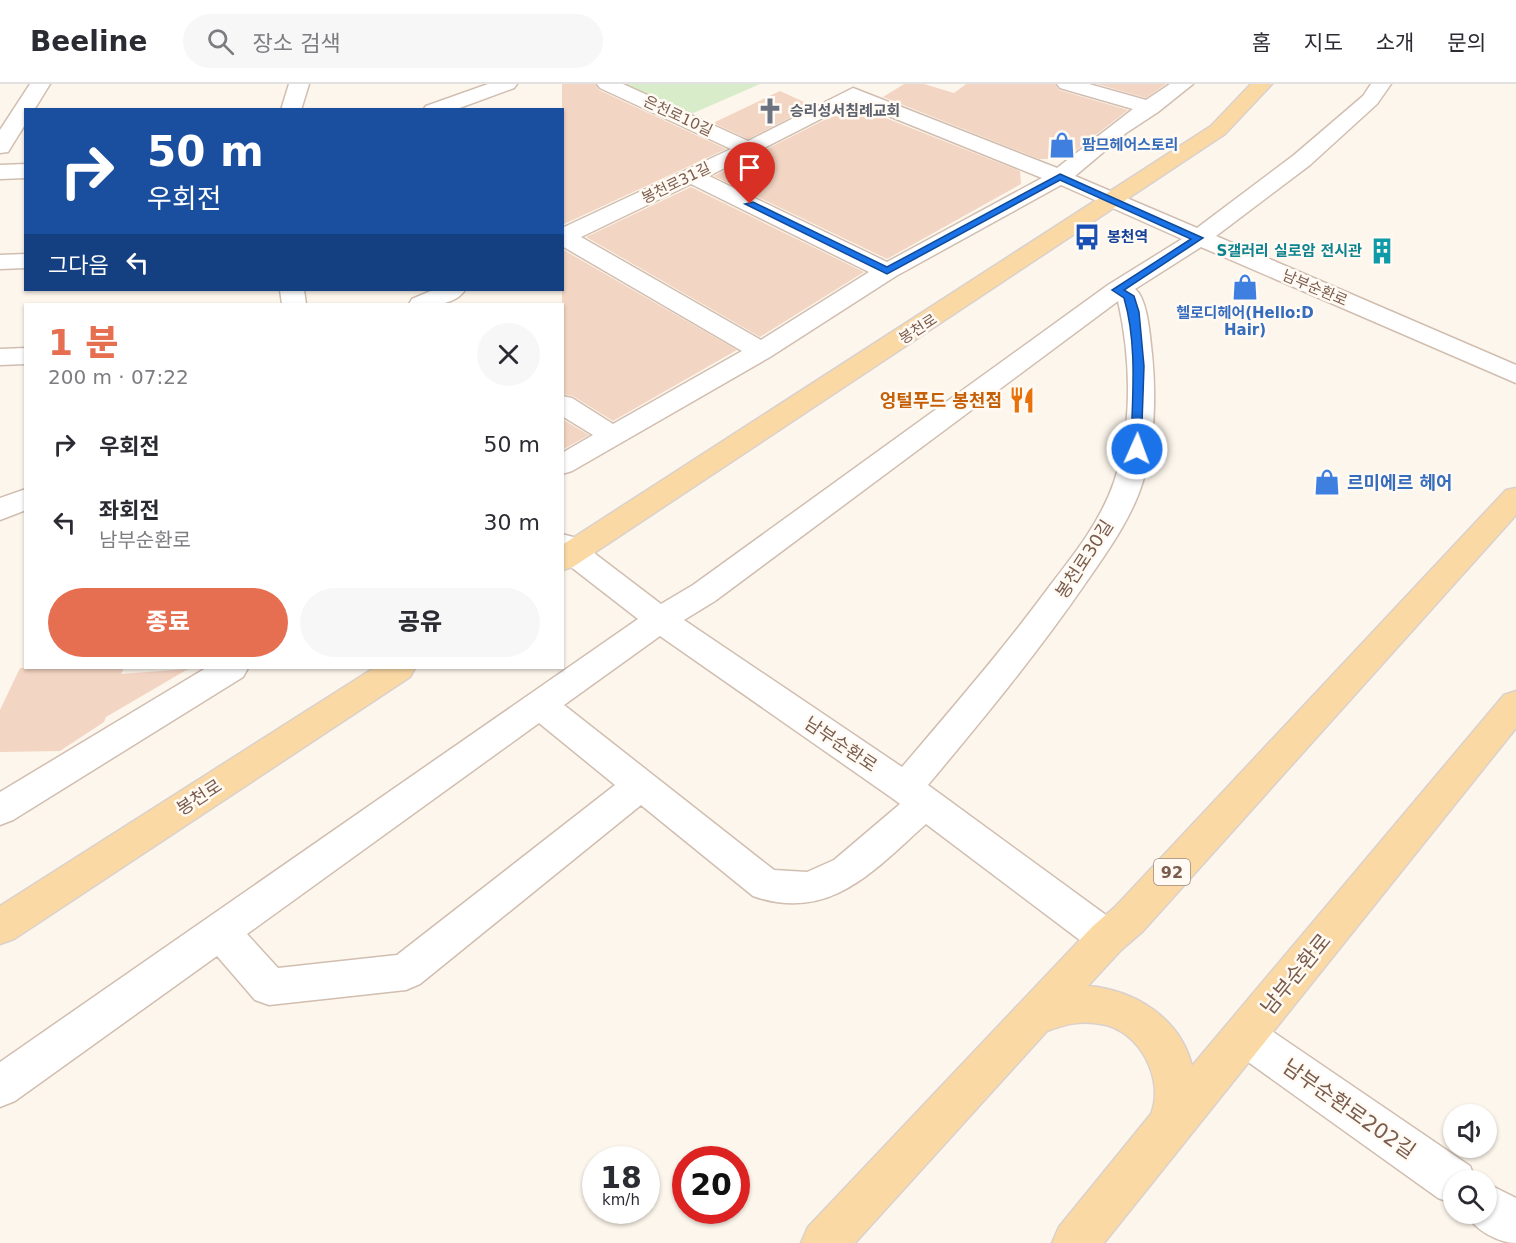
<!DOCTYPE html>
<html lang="ko">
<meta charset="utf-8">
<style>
body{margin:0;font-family:"DejaVu Sans","Noto Sans KR",sans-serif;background:#f7f7f7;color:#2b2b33;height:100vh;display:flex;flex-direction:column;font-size:22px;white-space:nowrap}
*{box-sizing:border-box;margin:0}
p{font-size:20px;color:#7c7c81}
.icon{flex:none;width:33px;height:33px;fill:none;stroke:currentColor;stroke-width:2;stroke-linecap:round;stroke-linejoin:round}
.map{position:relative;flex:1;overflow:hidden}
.sheet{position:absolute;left:24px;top:219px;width:540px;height:366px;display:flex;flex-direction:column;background:#fff;border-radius:0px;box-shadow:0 2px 4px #0004}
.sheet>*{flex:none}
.top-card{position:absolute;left:24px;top:24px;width:540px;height:183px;border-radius:0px;box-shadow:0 2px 4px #0004;background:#1a4fa0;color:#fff;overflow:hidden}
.fabs{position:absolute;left:1443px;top:1020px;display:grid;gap:12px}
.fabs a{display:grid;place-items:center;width:54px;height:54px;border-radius:50%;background:#fff;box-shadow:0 2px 4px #0004;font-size:30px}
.speed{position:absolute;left:582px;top:1062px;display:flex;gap:12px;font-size:30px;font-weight:700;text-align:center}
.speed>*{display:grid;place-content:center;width:78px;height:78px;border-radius:50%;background:#fff;box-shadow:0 2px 4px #0004;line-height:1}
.speed small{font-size:15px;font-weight:400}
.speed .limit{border:9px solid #d22;background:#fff;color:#111}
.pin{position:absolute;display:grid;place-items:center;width:51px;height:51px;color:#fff;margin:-62px -26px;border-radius:50% 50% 50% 0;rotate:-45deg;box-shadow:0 0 6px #0007}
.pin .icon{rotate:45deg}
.me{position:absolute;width:66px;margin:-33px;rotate:2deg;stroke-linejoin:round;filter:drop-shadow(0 0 4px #0008)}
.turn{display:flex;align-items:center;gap:21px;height:126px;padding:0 24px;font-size:27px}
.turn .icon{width:78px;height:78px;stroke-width:2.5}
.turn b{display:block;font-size:42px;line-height:51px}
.then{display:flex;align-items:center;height:57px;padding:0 24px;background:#0003;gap:12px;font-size:22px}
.round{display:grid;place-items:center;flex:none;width:63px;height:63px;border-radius:32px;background:#f7f7f7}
.headline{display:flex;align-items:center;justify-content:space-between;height:102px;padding:0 24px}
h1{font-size:36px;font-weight:800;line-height:45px;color:#e76f51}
.action{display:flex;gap:12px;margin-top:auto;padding:12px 24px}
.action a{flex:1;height:69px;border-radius:36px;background:#e76f51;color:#fff;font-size:24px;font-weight:800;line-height:69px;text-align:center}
.action a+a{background:#f7f7f7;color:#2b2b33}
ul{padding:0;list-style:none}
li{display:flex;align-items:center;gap:18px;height:78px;padding:0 24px}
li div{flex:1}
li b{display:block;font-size:22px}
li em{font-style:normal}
header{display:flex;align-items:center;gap:36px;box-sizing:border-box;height:84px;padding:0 30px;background:#fff;border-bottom:2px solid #e1e1e2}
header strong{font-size:28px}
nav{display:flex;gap:33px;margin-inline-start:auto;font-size:21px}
.search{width:420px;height:54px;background:#f7f7f7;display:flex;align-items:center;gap:15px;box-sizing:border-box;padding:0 21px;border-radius:33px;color:#7c7c81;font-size:22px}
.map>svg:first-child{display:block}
.green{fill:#d8ecc9}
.building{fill:#f3d5c3}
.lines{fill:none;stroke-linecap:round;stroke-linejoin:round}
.minor-casing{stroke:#d1beb0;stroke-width:3}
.major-casing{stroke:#dad1cd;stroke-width:3}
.minor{fill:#fff;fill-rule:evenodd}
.major{fill:#fbd9a5;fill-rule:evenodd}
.route{fill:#1a73e8;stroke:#114b97;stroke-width:1.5}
.labels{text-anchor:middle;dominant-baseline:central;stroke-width:5;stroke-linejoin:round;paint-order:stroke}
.far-worship-label{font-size:15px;font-weight:bold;fill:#5b616d;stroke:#fffaf3;text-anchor:start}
.far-street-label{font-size:15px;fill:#7a5c4d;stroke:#fffaf3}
.far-shop-label{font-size:15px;font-weight:bold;fill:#366cbe;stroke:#fffaf3;text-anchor:start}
.far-transit-label{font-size:15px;font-weight:bold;fill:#164399;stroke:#fffaf3;text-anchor:start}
.far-culture-label{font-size:15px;font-weight:bold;fill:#0d838f;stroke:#fffaf3;text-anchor:end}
.shield{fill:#fffaf3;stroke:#a28b7f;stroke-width:1.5}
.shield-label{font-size:16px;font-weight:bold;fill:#7a5c4d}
.food-label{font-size:18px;font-weight:bold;fill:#c56008;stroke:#fffaf3;text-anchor:end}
.shop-label{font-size:18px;font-weight:bold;fill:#366cbe;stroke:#fffaf3;text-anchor:start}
.street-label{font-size:18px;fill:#7a5c4d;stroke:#fffaf3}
.near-street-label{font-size:21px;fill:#7a5c4d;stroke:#fffaf3}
</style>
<header>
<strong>Beeline</strong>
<div class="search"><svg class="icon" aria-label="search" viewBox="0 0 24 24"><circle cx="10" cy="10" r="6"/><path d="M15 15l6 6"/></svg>장소 검색</div>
<nav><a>홈</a><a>지도</a><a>소개</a><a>문의</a></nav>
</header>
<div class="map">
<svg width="1516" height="1159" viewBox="0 0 1516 1159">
<rect width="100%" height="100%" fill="#fdf6ec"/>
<path class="green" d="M607,0h153l-78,34z"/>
<path class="building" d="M562,0h33l4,6 127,59 -164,76z
M904,0h20l30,9 12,-9h89l4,6 69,20 -63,49h-26l-156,-62z
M1097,0h69l-20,14z
M780,7l33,15 -65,33 -35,-16z
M858,23l162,64 1,13 -134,75 -173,-83 120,-61 5,2z
M691,103l173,85 -104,65 -174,-100z
M562,165l175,101 -124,71 -40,-25 -11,-2z
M562,335l27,16 -27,15z
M20,584h104l-3,6 67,-5 -82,48 -2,5 -44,29 -60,1v-42z"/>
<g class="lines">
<g class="minor-casing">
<path id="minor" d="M30,0h20l-16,26h-8v13l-18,29 -8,1v-23z
M289,0h20l-8,26h-20z
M488,0h29l-3,4 -60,22h-31l3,-4z
M597,0h26l125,57 105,-53 204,80 76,-59 -73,-21 -3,-4h32l57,16 24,-16h23l-35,28 -32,21 -51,43 122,52 97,-73 69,-59 8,-12h20l-14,20 -67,61 -94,71 300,129v18l-315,-136 -66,42c13,10 15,49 17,65 4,41 3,87 -9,127 -11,37 -36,71 -58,103 -48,70 -103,136 -157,201l193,141 6,12 -6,12 -14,5 -14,-5 -167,-126c-52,46 -96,99 -173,72l-112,-91 -221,179 -14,6 -137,15 -14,-5 -38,-44 -202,145 -15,6v-45l638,-443 -76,-59v-26l11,3 88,67 32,-19 415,-300 74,-46 -121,-54 -165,91 -126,81 -198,114 -10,3v-21l31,-18 -31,-19v-20l10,2 41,26 129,-73 -180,-105v-18l169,-79 -131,-61zM854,18l188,76 -155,84 -178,-86zM691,100l178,88 -108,68 -180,-103zM1118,217c13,57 15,125 -4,181 -13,38 -38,70 -62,101 -47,64 -99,124 -150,184l-218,-147 31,-19zM660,552l232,162 8,6 -66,56 -27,12 -33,-2 -210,-165zM539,639l76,62 -218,170 -119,13 -31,-34z
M26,80v14l-26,1v-14z
M26,170v14l-26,1v-14z
M280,206h24l2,14h-24z
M433,206h32c-11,17 -39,16 -56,14l3,-5z
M26,264v16l-26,1v-16z
M26,405v21l-26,10v-22z
M206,584h42l-5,9 -230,143 -13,5v-33z
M1245,933l15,6 210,143 6,14h-22v24l-16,-6 -208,-149 -6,-13 6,-13z
M1486,1099l30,15v45c-17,0 -42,-13 -49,-29h19z"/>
</g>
<g class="major-casing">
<path id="major" d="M1251,0h21l-47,50 -652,433 -11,3v-25l649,-419z
M1516,404v27l-373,416 -22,19 -33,36c47,4 92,32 104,80l312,-371 12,-4v37l-412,515h-52l7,-16 92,-113c14,-34 -11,-84 -50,-90 -20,-4 -35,0 -54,7l-192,212h-54l7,-16 285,-301 22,-19 391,-417z
M374,584h41l-5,9 -396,262 -14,5v-38z"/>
</g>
<use href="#minor" class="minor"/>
<use href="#major" class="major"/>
</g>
<path class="route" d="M1060,90l143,64 -79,52 10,6 5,16 5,54 -3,86 -4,1 -6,-4c1,-50 7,-103 -7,-151l-12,-8 79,-51 -131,-59 -173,94 -142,-70 8,-2 134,65z"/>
<defs>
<g id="church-bare" transform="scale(2.07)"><path d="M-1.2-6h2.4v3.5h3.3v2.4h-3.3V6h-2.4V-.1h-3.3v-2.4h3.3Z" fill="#6b7280" stroke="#fffaf3" stroke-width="2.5" paint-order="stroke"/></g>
<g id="shop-bare" transform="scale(2.07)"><path d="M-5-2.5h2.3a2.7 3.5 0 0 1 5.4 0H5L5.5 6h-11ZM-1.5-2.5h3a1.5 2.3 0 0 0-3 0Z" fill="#3f7fe0" stroke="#fffaf3" stroke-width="2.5" paint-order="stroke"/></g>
<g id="bus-bare" transform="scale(2.07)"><path d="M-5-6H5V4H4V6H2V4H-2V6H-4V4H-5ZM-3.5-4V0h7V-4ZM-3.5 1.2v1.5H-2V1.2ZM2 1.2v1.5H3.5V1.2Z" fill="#1a4fb4" stroke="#fffaf3" stroke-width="2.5" paint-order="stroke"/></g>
<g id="building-bare" transform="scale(2.07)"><path d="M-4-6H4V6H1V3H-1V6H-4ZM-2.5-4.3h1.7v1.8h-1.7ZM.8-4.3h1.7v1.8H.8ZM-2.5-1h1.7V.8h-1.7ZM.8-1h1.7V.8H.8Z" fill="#0f9aa8" stroke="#fffaf3" stroke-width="2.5" paint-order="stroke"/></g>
<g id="restaurant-bare" transform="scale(2.07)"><path d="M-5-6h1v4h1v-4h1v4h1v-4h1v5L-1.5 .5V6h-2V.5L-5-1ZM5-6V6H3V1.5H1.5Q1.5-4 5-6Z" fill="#e8710a" stroke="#fffaf3" stroke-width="2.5" paint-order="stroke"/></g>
</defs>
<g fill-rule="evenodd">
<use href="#church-bare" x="770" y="27"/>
<use href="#shop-bare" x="1062" y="61"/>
<use href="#bus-bare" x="1087" y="153"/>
<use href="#building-bare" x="1382" y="167"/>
<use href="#shop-bare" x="1245" y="203"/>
<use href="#restaurant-bare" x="1022" y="316"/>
<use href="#shop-bare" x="1327" y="398"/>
</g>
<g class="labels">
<g class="far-worship-label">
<text x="790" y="27">승리성서침례교회</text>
</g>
<g class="far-street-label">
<text transform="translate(678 32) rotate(25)">은천로10길</text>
<text transform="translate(676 99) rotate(-26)">봉천로31길</text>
<text transform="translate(1315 204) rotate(23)">남부순환로</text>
<text transform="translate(918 245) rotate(-33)">봉천로</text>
</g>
<g class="far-shop-label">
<text x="1082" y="61">팜므헤어스토리</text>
<text x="1245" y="229" text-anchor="middle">헬로디헤어(Hello:D<tspan x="1245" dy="17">Hair)</tspan></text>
</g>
<g class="far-transit-label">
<text x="1107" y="153">봉천역</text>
</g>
<g class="far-culture-label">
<text x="1362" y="167">S갤러리 실로암 전시관</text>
</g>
<rect class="shield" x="1154" y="775" width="36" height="26" rx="4.5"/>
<g class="shield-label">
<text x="1172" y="788">92</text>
</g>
<g class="food-label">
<text x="1002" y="316">엉털푸드 봉천점</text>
</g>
<g class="shop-label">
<text x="1347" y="398">르미에르 헤어</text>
</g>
<g class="street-label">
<text transform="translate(1084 475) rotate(-57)">봉천로30길</text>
<text transform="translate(841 660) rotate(34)">남부순환로</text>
<text transform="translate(199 713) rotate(-33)">봉천로</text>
</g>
<g class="near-street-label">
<text transform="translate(1296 890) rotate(-51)">남부순환로</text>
<text transform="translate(1349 1025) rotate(35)">남부순환로202길</text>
</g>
</g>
</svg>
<div class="fabs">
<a><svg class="icon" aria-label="sound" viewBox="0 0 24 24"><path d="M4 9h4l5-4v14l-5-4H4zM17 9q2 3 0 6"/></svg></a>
<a><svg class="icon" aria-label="search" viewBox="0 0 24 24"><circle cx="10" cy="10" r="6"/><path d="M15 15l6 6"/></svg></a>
</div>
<div class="speed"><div>18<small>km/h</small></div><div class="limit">20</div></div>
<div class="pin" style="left:750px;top:120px;background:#d93025"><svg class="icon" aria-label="arrive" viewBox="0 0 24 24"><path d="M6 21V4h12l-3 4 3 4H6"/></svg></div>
<svg class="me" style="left:1137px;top:365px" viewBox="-20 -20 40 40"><circle r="17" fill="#1a73e8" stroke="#fff" stroke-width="3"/><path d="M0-11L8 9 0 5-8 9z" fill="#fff"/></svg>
<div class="top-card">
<div class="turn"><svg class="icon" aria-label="right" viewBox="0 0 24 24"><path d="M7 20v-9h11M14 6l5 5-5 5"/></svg><div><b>50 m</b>우회전</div></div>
<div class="then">그다음<svg class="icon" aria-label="left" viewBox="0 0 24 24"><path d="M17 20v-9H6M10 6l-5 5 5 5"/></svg></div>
</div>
<section class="sheet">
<div class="headline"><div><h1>1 분</h1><p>200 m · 07:22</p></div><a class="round"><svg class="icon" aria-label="close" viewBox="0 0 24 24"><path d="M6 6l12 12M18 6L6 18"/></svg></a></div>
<ul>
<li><svg class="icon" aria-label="right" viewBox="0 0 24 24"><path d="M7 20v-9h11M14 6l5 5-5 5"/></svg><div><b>우회전</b></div><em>50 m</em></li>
<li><svg class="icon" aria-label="left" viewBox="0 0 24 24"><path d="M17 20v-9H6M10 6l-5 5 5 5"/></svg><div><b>좌회전</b><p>남부순환로</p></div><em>30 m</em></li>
</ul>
<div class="action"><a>종료</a><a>공유</a></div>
</section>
</div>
